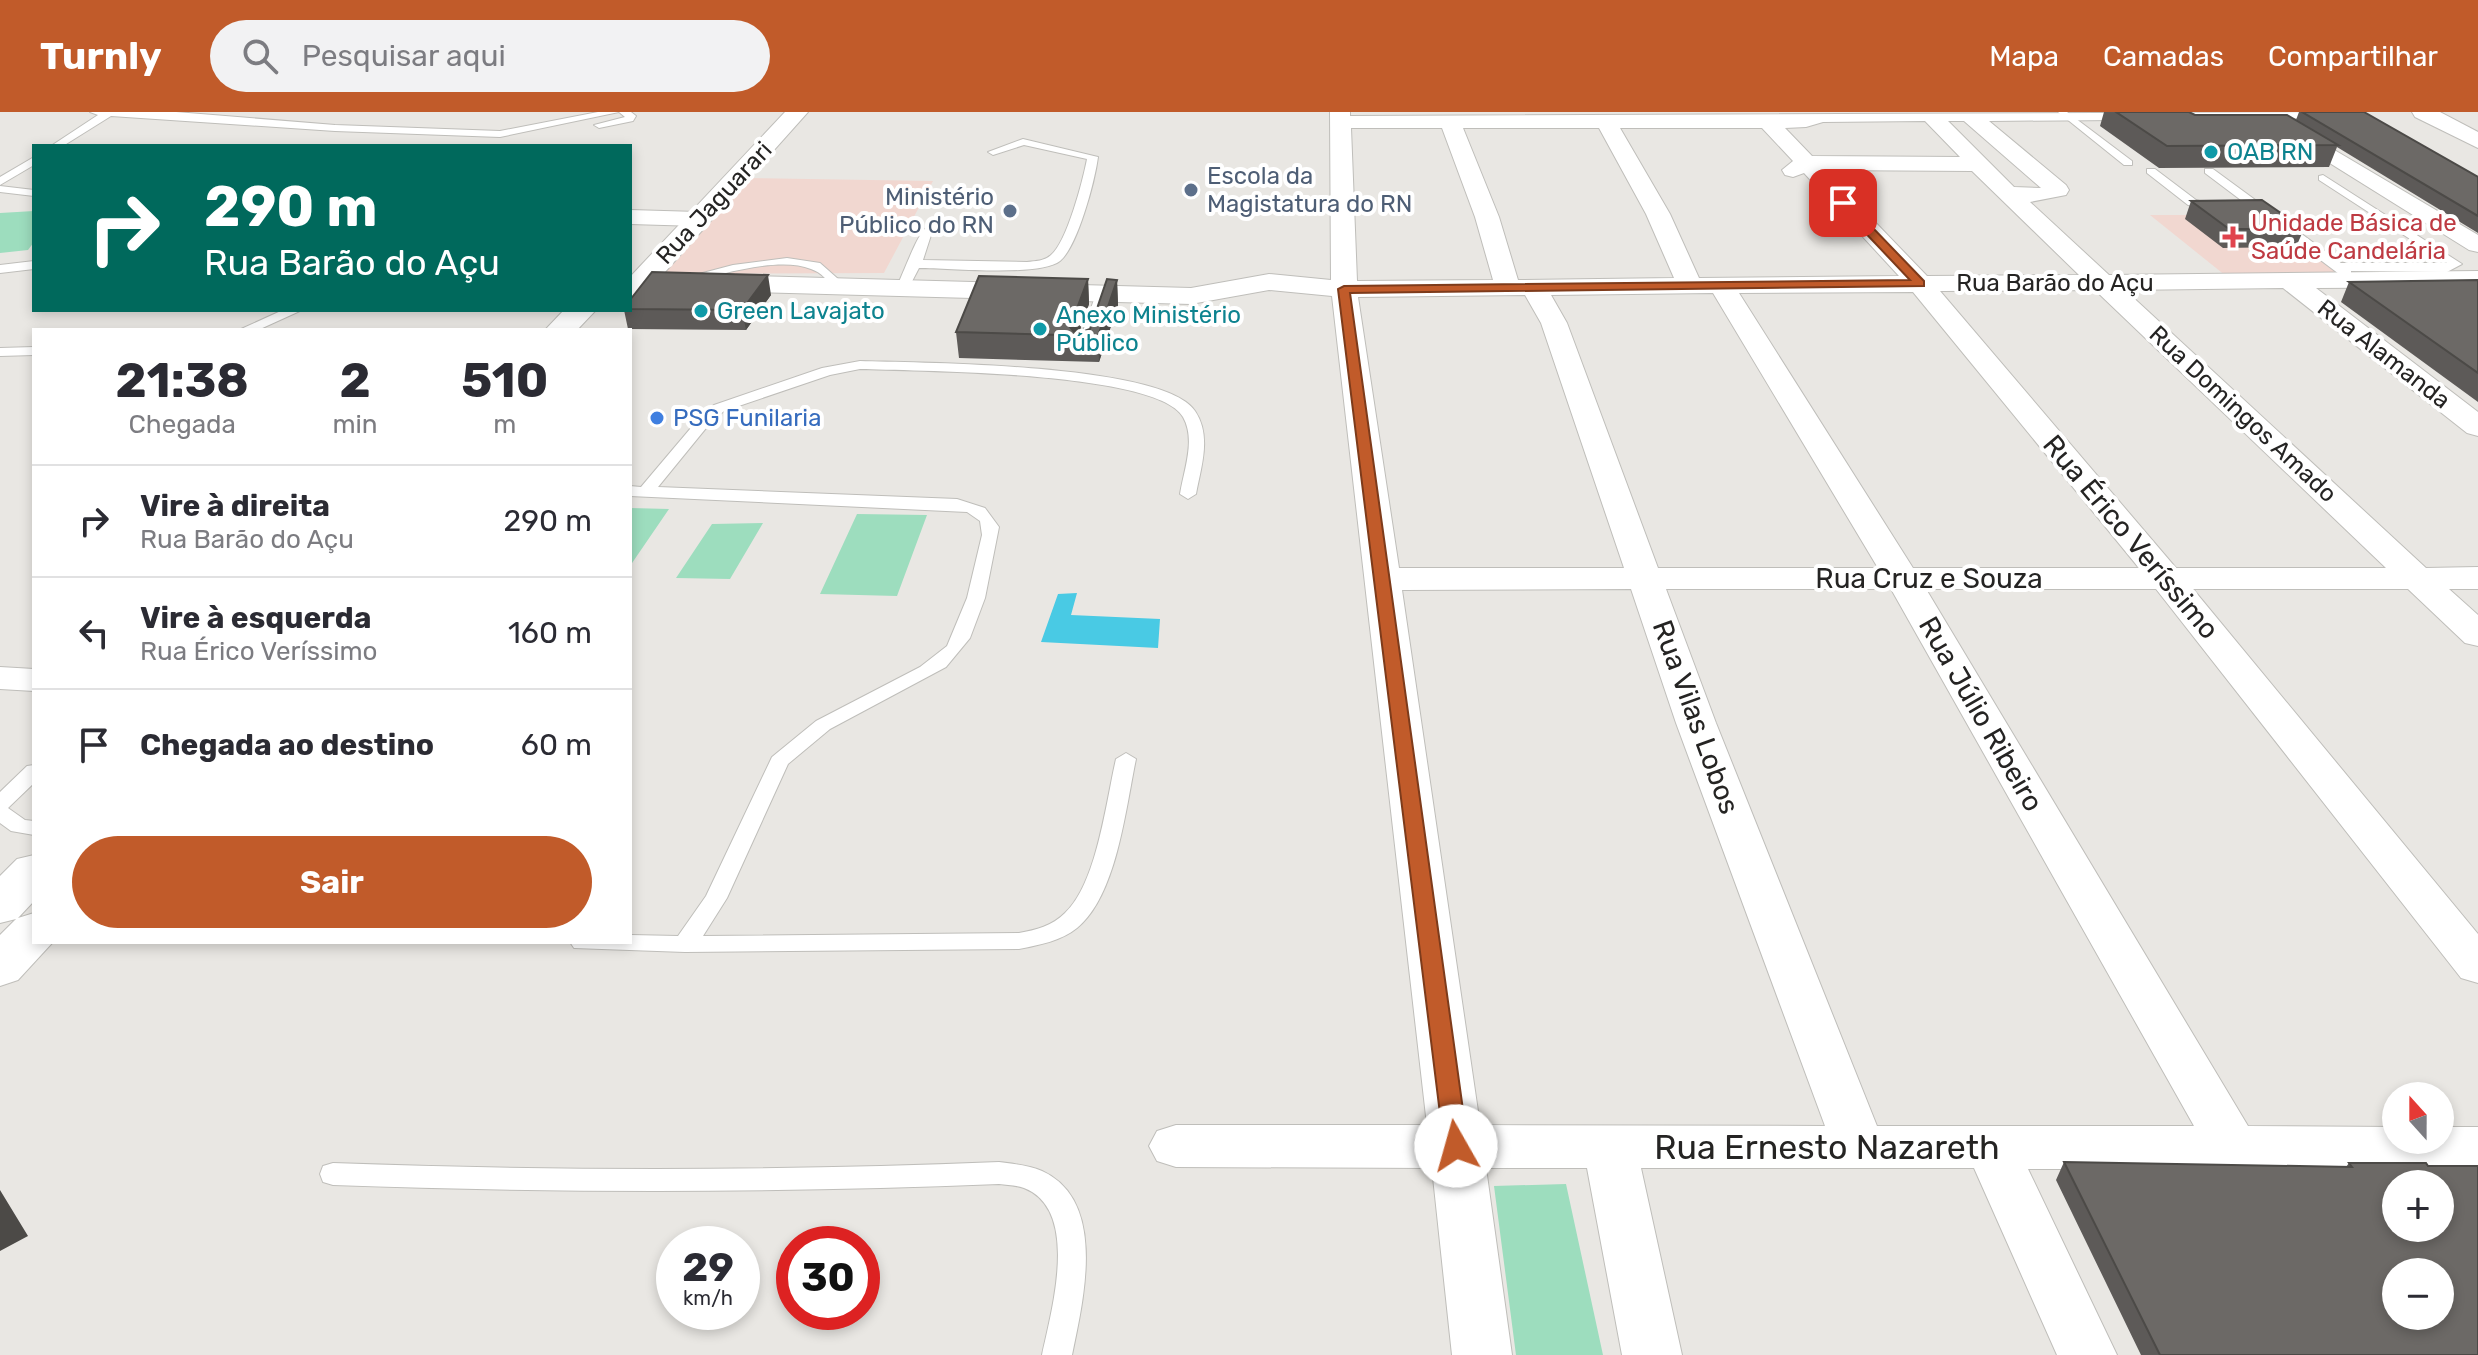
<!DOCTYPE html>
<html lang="pt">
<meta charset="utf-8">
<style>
body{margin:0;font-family:Rubik,sans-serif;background:#f2f2f3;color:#2b2b33;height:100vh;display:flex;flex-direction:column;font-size:30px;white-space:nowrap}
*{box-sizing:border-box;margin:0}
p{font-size:26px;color:#7c7c81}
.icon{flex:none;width:44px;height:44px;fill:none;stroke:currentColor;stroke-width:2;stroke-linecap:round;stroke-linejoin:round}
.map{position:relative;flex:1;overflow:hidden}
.drawer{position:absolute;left:32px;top:216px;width:600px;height:616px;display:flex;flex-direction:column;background:#fff;border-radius:0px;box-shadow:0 4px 12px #0003}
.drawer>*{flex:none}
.top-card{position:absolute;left:32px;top:32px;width:600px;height:168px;border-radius:0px;box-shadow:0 4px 12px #0003;background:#00695c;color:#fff;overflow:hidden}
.needle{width:52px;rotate:339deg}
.controls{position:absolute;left:2382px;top:970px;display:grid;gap:16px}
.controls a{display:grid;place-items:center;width:72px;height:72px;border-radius:50%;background:#fff;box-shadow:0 4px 12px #0003;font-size:40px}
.speed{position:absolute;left:656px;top:1114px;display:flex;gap:16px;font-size:40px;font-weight:700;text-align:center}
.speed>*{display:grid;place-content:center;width:104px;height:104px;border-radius:50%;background:#fff;box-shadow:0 4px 12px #0003;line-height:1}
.speed small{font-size:20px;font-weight:400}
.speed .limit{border:12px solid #d22;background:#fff;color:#111}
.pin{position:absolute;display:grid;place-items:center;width:68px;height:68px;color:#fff;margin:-34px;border-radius:16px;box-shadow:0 4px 12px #0006}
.me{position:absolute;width:88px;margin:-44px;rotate:353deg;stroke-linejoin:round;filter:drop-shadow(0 0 6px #0008)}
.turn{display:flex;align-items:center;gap:28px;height:168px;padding:0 40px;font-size:36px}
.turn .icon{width:104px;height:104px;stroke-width:2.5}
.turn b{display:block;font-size:56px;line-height:68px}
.eta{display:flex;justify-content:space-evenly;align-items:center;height:136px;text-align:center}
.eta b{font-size:48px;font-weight:700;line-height:56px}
.action{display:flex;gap:16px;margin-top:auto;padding:16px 40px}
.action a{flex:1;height:92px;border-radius:48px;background:#c15b2a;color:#fff;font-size:32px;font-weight:700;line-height:92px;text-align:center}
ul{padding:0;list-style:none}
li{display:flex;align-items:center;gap:24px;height:112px;padding:0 40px;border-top:2px solid #e1e1e2}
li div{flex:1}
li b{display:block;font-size:30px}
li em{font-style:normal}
header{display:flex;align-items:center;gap:48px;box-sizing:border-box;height:112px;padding:0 40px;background:#c15b2a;color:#fff}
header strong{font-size:38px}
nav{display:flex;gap:44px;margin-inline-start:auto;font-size:28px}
.search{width:560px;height:72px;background:#f2f2f3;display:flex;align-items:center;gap:20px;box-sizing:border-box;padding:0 28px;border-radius:44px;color:#7c7c81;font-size:30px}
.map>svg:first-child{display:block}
.commercial{fill:#f1d7d0}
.green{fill:#9dddbe}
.water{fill:#49cae4}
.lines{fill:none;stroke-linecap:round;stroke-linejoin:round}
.lane-casing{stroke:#bfbeba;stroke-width:2}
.street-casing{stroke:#bfbeba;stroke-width:2}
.secondary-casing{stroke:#bfbeba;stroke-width:2}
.primary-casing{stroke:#bfbeba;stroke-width:2}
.lane{fill:#fff;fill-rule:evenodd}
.street{fill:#fff;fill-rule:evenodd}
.secondary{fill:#fff;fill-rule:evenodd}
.primary{fill:#fff;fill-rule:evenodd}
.wall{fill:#5d5a58}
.shaded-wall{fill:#4c4a47}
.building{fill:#6c6966;stroke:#4c4a47;stroke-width:2;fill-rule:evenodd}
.route{fill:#c15b2a;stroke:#7d3b1b;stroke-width:2}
.culture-dot{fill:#0f9aa8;stroke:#fff;stroke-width:3}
.service-dot{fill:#5c6f8a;stroke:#fff;stroke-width:3}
.health-dot{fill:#e0444e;stroke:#fff;stroke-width:3}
.shop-dot{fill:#3f7fe0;stroke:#fff;stroke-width:3}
.labels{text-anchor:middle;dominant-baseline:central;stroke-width:8;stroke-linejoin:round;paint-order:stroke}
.far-culture-label{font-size:24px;fill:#0d838f;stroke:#fff;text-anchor:start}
.far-service-label{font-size:24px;fill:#4e5e75;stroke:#fff;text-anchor:start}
.far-street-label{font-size:24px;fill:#252423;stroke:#fff}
.far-health-label{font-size:24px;fill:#be3a42;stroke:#fff;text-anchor:start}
.far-shop-label{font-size:24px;fill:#366cbe;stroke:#fff;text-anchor:start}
.street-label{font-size:28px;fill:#252423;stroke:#fff}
.near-street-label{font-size:34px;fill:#252423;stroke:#fff}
</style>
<header>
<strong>Turnly</strong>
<div class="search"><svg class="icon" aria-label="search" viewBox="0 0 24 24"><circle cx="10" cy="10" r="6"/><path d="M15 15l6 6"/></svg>Pesquisar aqui</div>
<nav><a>Mapa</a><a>Camadas</a><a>Compartilhar</a></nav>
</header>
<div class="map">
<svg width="2478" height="1243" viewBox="0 0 2478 1243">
<rect width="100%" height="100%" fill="#e9e7e3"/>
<path class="commercial" d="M746,66l187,3 -49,92 -223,1z
M2150,103h108l82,60 -114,1z"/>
<path class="green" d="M34,99v31l-6,8 -28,3v-40z
M630,396l39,1 -39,57z
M857,402l70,1 -30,81 -77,-2z
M763,411l-33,56 -54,-1 36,-54z
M1566,1072l37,171h-87l-22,-169z"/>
<path class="water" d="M1077,481l-6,22 89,4 -2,29 -117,-6 17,-48z"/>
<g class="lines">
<g class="lane-casing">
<path id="lane" d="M90,0h86l159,13 165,6 98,-19h33l5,4 -3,5 -34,7 -5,-3 31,-8 -6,-5 -119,25 -165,-6 -224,-15 -48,30h-12l47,-31z
M2058,0h9l65,49v4h-8z
M1023,27l75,18c-3,23 -20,89 -38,104 -20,16 -112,7 -141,7l-12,23h-10l-1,-3c7,-13 21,-54 30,-60l6,4 -9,28 104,2c8,-1 18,-1 24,-7 16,-13 32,-75 36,-96l-63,-14 -31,10 -5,-3z
M34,45v8l-34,20v-8z
M2147,57h8l41,31 24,7 -6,3 -26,-5 -41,-32z
M2205,57h8l128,94h106l-128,-83v-4l4,-1 139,89 -15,8 -96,-1v6h-8l-138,-104z
M0,74l34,4v6l-34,-4z
M787,146l33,5 26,23 -11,3c-7,-8 -14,-17 -24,-20 -33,-13 -91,6 -125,14l-6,-4 53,-14z
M34,149v8l-34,4v-8z
M1097,179l12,3 -20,60 -12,3 -2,-3z
M283,198h19l-44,20h-19z
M34,235v8l-34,1v-8z
M860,249c60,2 304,2 335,50 17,25 6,56 1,83l-8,5 -8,-5c4,-25 16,-54 3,-77 -26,-46 -268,-46 -323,-48l-30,6 -106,36 -13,11 -53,65 299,12 28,9 14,19 -14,71 -15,40 -24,29 -116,62 -42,35 -61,134 -24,38 316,-3c17,-3 33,-7 46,-20 32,-30 41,-111 51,-154l10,-6 10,6c-10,47 -19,137 -59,169 -16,13 -38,17 -58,21l-334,3 -111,-4 -4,-6h60v-7l48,1 28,-40 66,-139 44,-36 104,-54 27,-21 20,-48 15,-63 -2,-14 -13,-9 -337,-16v-10l11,1 60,-71 13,-11 108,-37z
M34,653v18l-26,25 17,12 9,1v14l-23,-4 -11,-8v-31l27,-26z
M999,1050c15,2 29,3 43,9 66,30 41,130 30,184h-30c9,-43 39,-145 -18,-167 -8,-3 -17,-3 -25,-4 -222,9 -444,9 -666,1l-10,-3 -3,-8 3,-8 10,-3c222,8 444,8 666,-1z"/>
</g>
<g class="street-casing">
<path id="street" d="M1330,0h20v4l1001,-4 -10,6 -352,3 77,64 3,5 -3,5 -36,7 79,73 369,-4v16l-162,1 162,124v24l-11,-3 -184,-145 -158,2 301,278 52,-1v22h-29l29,26v31l-13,-3 -57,-54h-215l285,345v49l-17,-5 -305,-389h-230l322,537 148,1v13h44v-13h38v42h-450l89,186h-60l-83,-187h-333l41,187h-60l-35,-187h-101l26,187h-60l-20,-187 -256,-1 -19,-6 -8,-15 8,-15 19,-6h251l-95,-829 -63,-6 -78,14 -475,-13 -9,-3 -4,-5 4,-5 9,-3 475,13 78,-14 62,6zM1925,9l35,36 -148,-1 -27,-28 21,-1 17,-5zM1948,9h16l77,67 -27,-1zM1351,16h91l33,89 18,63 -136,1zM1463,16h136l47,86 28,64 -156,2 -19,-63zM1620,16h142l31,33 -11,9 3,5 8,2 11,-4 95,103 -200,2 -29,-64zM1825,58l147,1 107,104 -152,1zM2095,178l291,278h-210l-236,-277zM1913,180l226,276h-226l-174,-275zM1713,181l165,275h-220l-91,-245 -16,-28zM1525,183l16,28 83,245h-225l-41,-271zM1631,477l45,134 149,403 -345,-1 -78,-535zM1666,477h225l303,537h-317l-161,-403z
M2287,10l191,113v17l-9,-2 -189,-118 -3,-4 3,-4z
M630,98l68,2 8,2 4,5 -4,5 -8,2 -68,-2z
M0,555l34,2v22l-34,-2z"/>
</g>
<g class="secondary-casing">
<path id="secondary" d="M785,0h23l-168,188 -10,3v-26z
M564,198h32l-19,20h-32z
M34,743v46l-16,17 16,-5v29h19l-35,38 -18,6v-51l16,-16 -16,4v-47l17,-17z"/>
</g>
<g class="primary-casing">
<path id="primary" d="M2412,0h28l38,20v16l-63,-31z"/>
</g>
<use href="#lane" class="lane"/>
<use href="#street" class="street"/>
<use href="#secondary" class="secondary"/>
<use href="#primary" class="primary"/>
</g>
<path class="wall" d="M2104,0h85l6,3 101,5 3,-8h65l114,65v56l-141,-86 -8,20 -170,1 -59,-42z
M2191,89l113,28 -8,18 -73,1 -38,-29z
M1088,167l1,25 -10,29 11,-4 27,-49 1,25 -19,57 -140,-4 -3,-26z
M2478,168v122l-137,-100 8,-20z
M771,183l-25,35 -118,-1 -4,-19h6v-10z
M2064,1050l282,5 3,-4 79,3 50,189h-337l-85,-175z"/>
<path class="shaded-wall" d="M768,163l3,20 -25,35 -4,-20z
M1088,167l1,25 -11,31 -8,-8z
M1117,168l1,25 -19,57 -1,-26z
M0,1078l28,46 -28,15z"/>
<path class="building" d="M2116,0h73l6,3h92l51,30 -171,1z
M2302,0h62l114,65v39z
M2262,88l42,29h-75l-38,-28z
M652,160l116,3 -26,35 -112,-1v-9z
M979,164l109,3 -18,48 6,7 14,-5 17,-50 10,1 -19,56 -142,-4z
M2478,168v93l-129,-91z
M2064,1050l288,5 -3,-4h77l2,3h50v189h-318zM2396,1072h44v44h-44zM2396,1160h44v44h-44z"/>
<path class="route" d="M1839,89h8l77,80v5l-574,7 118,853 -3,7 -9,3 -9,-3 -3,-7 -106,-857 6,-3 566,-6 -71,-75z"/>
<g class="culture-dot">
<circle cx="2211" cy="40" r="8"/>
<circle cx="701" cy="199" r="8"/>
<circle cx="1040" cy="217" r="8"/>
</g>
<g class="service-dot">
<circle cx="1191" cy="78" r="8"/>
<circle cx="1010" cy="99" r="8"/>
</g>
<path class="health-dot" d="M2229 113h8v8h8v8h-8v8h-8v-8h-8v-8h8z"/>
<circle class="shop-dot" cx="657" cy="306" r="8"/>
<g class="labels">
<g class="far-culture-label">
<text x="2227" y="40">OAB RN</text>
<text x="717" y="199">Green Lavajato</text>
<text x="1056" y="203">Anexo Ministério<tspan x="1056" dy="28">Público</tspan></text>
</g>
<g class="far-service-label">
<text x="1207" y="64">Escola da<tspan x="1207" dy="28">Magistatura do RN</tspan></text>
<text x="994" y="85" text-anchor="end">Ministério<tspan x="994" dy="28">Público do RN</tspan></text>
</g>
<g class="far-street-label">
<text transform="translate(714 91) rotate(-47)">Rua Jaguarari</text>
<text x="2055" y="171">Rua Barão do Açu</text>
<text transform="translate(2384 242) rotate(38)">Rua Alamanda</text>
<text transform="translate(2243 302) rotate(43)">Rua Domingos Amado</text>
</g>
<g class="far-health-label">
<text x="2251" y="111">Unidade Básica de<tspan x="2251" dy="28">Saúde Candelária</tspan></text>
</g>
<g class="far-shop-label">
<text x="673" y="306">PSG Funilaria</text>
</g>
<g class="street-label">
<text transform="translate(2131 425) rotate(50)">Rua Érico Veríssimo</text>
<text x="1929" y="466">Rua Cruz e Souza</text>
<text transform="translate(1981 602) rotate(60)">Rua Júlio Ribeiro</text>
<text transform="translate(1696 605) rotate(70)">Rua Vilas Lobos</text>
</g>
<g class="near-street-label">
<text x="1827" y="1035">Rua Ernesto Nazareth</text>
</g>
</g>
</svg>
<div class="controls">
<a><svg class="needle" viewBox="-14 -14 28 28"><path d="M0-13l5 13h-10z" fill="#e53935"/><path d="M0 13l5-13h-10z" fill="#7c7c81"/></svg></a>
<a>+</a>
<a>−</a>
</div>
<div class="speed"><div>29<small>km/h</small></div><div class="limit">30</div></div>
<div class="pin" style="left:1843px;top:91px;background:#d93025"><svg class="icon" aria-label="arrive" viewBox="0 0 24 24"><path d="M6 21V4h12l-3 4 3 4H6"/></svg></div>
<svg class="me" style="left:1456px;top:1034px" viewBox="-20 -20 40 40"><circle r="19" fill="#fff"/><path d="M0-13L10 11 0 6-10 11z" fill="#c15b2a"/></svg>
<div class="top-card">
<div class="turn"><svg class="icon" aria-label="right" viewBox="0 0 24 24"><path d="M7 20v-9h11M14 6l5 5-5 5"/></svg><div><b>290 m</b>Rua Barão do Açu</div></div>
</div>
<section class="drawer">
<div class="eta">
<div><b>21:38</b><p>Chegada</p></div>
<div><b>2</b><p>min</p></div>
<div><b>510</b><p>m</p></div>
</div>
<ul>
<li><svg class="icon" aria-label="right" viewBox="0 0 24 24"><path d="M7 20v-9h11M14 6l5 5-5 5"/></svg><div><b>Vire à direita</b><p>Rua Barão do Açu</p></div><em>290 m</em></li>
<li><svg class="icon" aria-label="left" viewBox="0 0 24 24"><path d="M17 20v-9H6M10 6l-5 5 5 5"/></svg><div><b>Vire à esquerda</b><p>Rua Érico Veríssimo</p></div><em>160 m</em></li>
<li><svg class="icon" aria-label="arrive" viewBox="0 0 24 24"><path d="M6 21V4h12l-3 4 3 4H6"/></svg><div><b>Chegada ao destino</b></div><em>60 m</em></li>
</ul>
<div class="action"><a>Sair</a></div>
</section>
</div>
